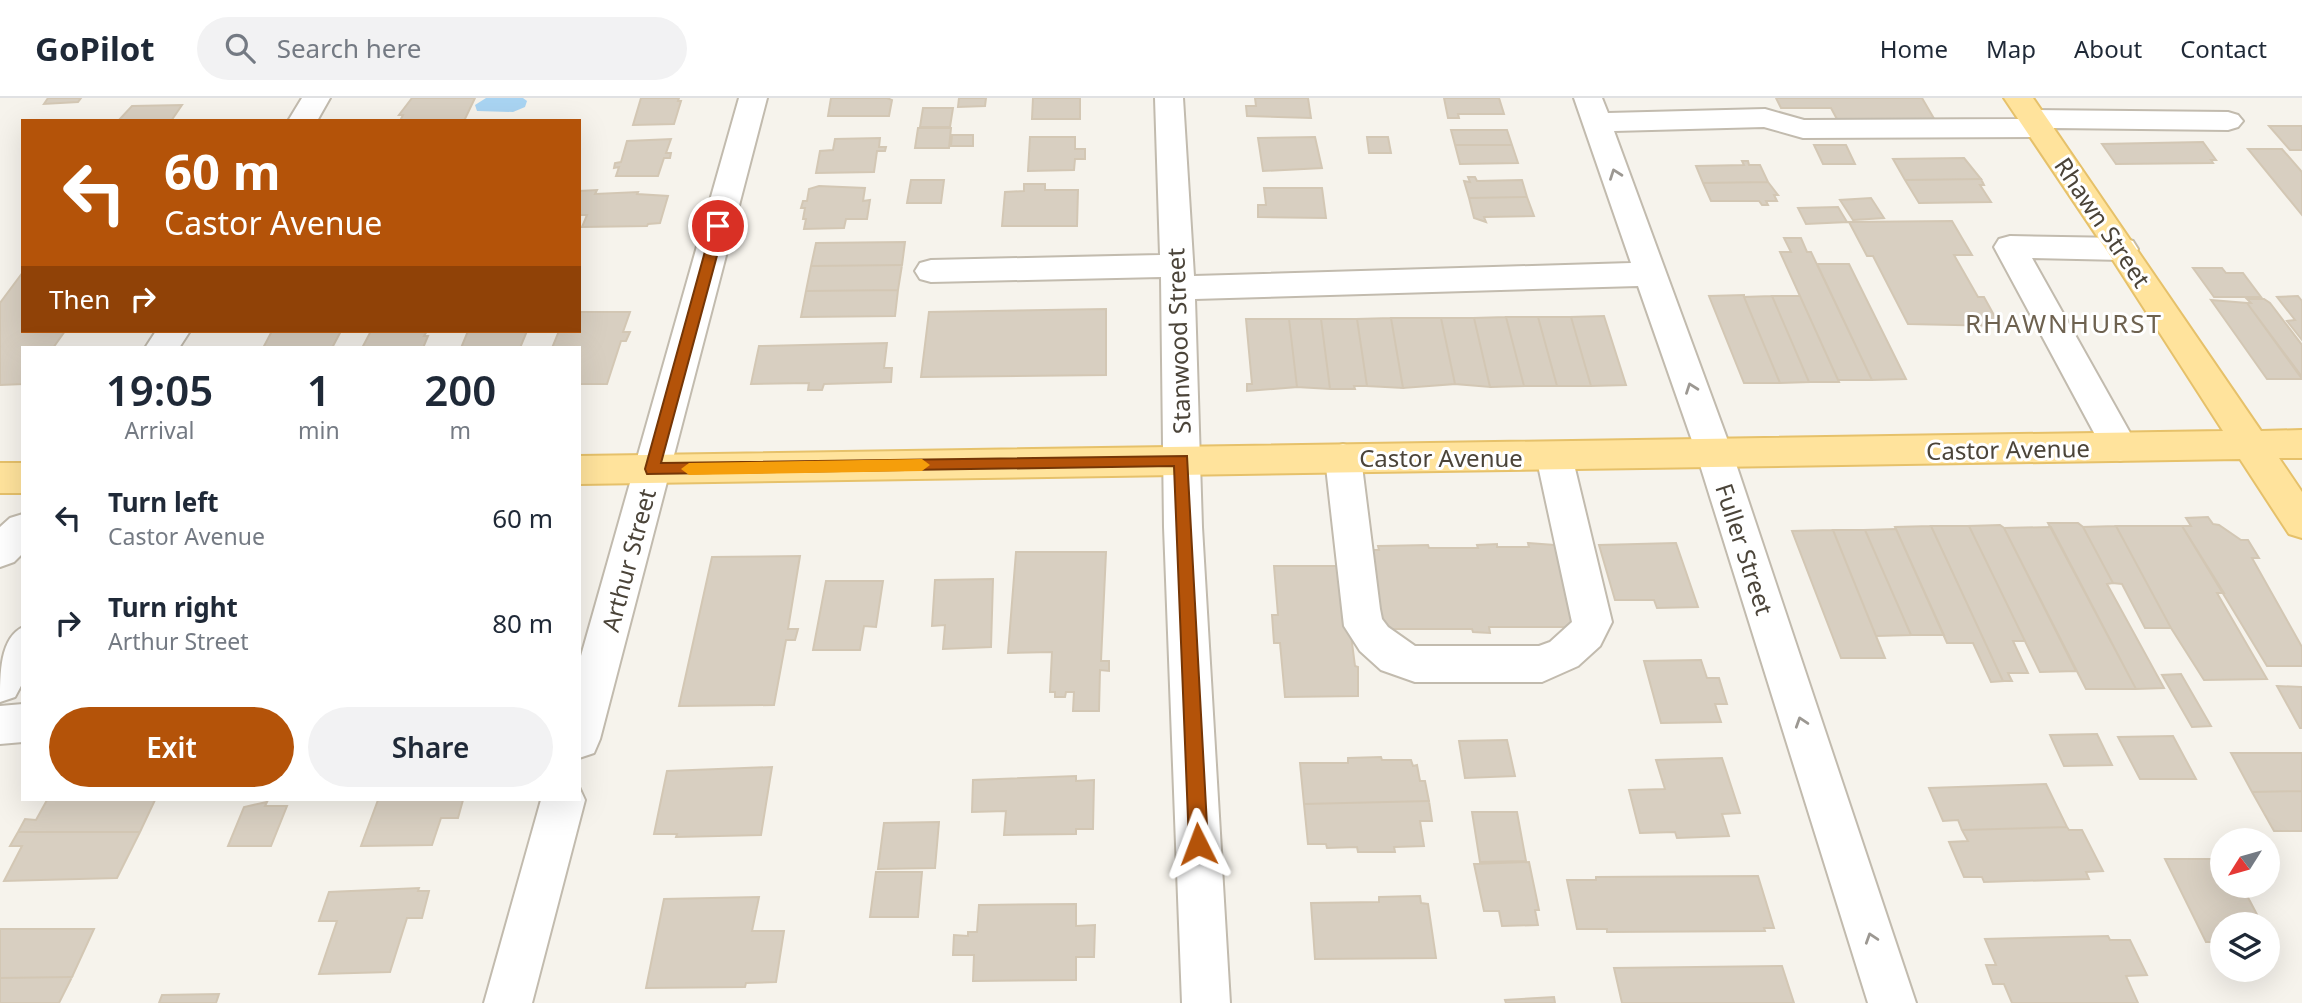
<!DOCTYPE html>
<style>
body{margin:0;font-family:"Noto Sans",sans-serif;background:#f2f2f3;color:#1f2937;height:100vh;display:flex;flex-direction:column;font-size:26px;white-space:nowrap}
*{box-sizing:border-box;margin:0}
p{font-size:23px;color:#747a83}
.icon{flex:none;width:38px;height:38px;fill:none;stroke:currentColor;stroke-width:2;stroke-linecap:round;stroke-linejoin:round}
.map{position:relative;flex:1;overflow:hidden}
.panel{position:absolute;left:21px;top:248px;width:560px;height:455px;display:flex;flex-direction:column;background:#fff;border-radius:0px;box-shadow:0 7px 28px #0002}
.panel>*{flex:none}
.top-card{position:absolute;left:21px;top:21px;width:560px;height:214px;border-radius:0px;box-shadow:0 7px 28px #0002;background:#b45309;color:#fff;overflow:hidden}
.needle{width:46px;rotate:233deg}
.tools{position:absolute;left:2210px;top:730px;display:grid;gap:14px}
.tools a{display:grid;place-items:center;width:70px;height:70px;border-radius:50%;background:#fff;box-shadow:0 7px 28px #0002;font-size:35px}
.pin{position:absolute;display:grid;place-items:center;width:60px;height:60px;color:#fff;margin:-30px;border:4px solid #fff;border-radius:50%;box-shadow:0 2px 7px #0007}
.me{position:absolute;width:77px;margin:-38px;rotate:357deg;stroke-linejoin:round;filter:drop-shadow(0 0 5px #0008)}
.turn{display:flex;align-items:center;gap:24px;height:147px;padding:0 28px;font-size:32px}
.turn .icon{width:91px;height:91px;stroke-width:2.5}
.turn b{display:block;font-size:49px;line-height:60px}
.then{display:flex;align-items:center;height:66px;padding:0 28px;background:#0003;gap:14px;font-size:26px}
.eta{display:flex;justify-content:space-evenly;align-items:center;height:119px;text-align:center}
.eta b{font-size:42px;font-weight:600;line-height:49px}
.primary-button{display:flex;gap:14px;margin-top:auto;padding:14px 28px}
.primary-button a{flex:1;height:80px;border-radius:42px;background:#b45309;color:#fff;font-size:28px;font-weight:600;line-height:80px;text-align:center}
.primary-button a+a{background:#f2f2f3;color:#1f2937}
ul{padding:0;list-style:none}
li{display:flex;align-items:center;gap:21px;height:105px;padding:0 28px}
li div{flex:1}
li b{display:block;font-size:26px}
li em{font-style:normal}
header{display:flex;align-items:center;gap:42px;box-sizing:border-box;height:98px;padding:0 35px;background:#fff;border-bottom:2px solid #e0e1e3}
header strong{font-size:33px}
nav{display:flex;gap:38px;margin-inline-start:auto;font-size:24px}
.search{width:490px;height:63px;background:#f2f2f3;display:flex;align-items:center;gap:18px;box-sizing:border-box;padding:0 24px;border-radius:38px;color:#747a83;font-size:26px}
.map>svg:first-child{display:block}
.water{fill:#a9d4f2}
.building{fill:#d8cfc1;stroke:#d3c7b4;stroke-width:2}
.lines{fill:none;stroke-linecap:round;stroke-linejoin:round}
.minor-casing{stroke:#c2bbae;stroke-width:4}
.major-casing{stroke:#e6c16a;stroke-width:4}
.minor{fill:#fff;fill-rule:evenodd}
.major{fill:#ffe39c;fill-rule:evenodd}
.oneway{stroke:#9c9892}
.route{fill:#b45309;stroke:#753606;stroke-width:2}
.slow{fill:#f59e0b}
.labels{text-anchor:middle;dominant-baseline:central;stroke-width:6;stroke-linejoin:round;paint-order:stroke}
.street-label{font-size:24px;fill:#4b4439;stroke:#fff}
.neighbourhood-label{font-size:26px;letter-spacing:2px;fill:#6e6250;stroke:#fff}
</style>
<header>
<strong>GoPilot</strong>
<div class="search"><svg class="icon" aria-label="search" viewBox="0 0 24 24"><circle cx="10" cy="10" r="6"/><path d="M15 15l6 6"/></svg>Search here</div>
<nav><a>Home</a><a>Map</a><a>About</a><a>Contact</a></nav>
</header>
<div class="map">
<svg width="2302" height="905" viewBox="0 0 2302 905">
<rect width="100%" height="100%" fill="#f6f3ec"/>
<path class="water" d="M486,0h37l4,3 -2,6 -12,5 -36,-1 -2,-6z"/>
<path class="building" d="M48,0h33l-3,4 -34,2z
M412,0h63l-11,23h-64l3,-6h-4z
M641,0h38l-1,3h3l-7,23 -41,1z
M831,0h56l5,2 -3,16h-61z
M959,0h27l-1,8 -27,1z
M1033,0h47v21h-48z
M1255,0h53l3,20 -64,-2 -1,-10h10z
M1444,0h55l5,16h-46l1,4h-11z
M1776,0h146l14,24 -97,1 -8,-15h-50z
M182,7l-11,16h-53l14,-15z
M923,10h30l-3,19h-30z
M2269,28h33v24h-12z
M918,30h33l-2,20h-34z
M1451,32h56l5,15h-57z
M952,37h21v11h-22z
M1030,39h45v12h10v10h-10l-1,11 -46,1z
M1315,39l7,31 -59,3 -5,-33z
M1367,39h21l3,16h-22z
M880,40l-1,9h7l-1,4h-8l-3,21 -58,1 4,-22 13,-1 2,-11z
M671,41l-5,14h5l-1,5h-6l-6,18h-42l3,-9 -5,1 1,-5 6,-1 6,-21z
M2203,44l13,18h-5l2,3 -97,1 -14,-20z
M1455,47h57l6,18 -58,1z
M1814,47h32l9,19h-32z
M2248,51h34l20,23v43z
M1964,60l17,21 -76,1 -12,-21z
M1742,63h6l1,4h11l8,17 -65,1 -7,-17 48,-1z
M1468,79h7l2,4 45,-1 5,17 -58,1 -5,-17 6,1z
M1981,81l3,6h-4l11,17 -72,1 -14,-23z
M911,82h33l-3,23h-34z
M1768,84l10,13h-4l3,6h-11l2,4h-6l-3,-4h-48l-8,-18z
M1024,86h21v6h33l-1,36h-75l3,-34 19,-1z
M819,88l46,2 -2,13 7,-1 -3,19h-21l-2,9 -40,1 2,-10h-3l2,-11h-4l2,-7h4l2,-12z
M1264,90h58l4,30 -68,-1v-12h8z
M597,92l-2,4 43,-2 -1,2 31,2 -8,27 -12,1 -1,2 -65,1 5,-12h-8v-24z
M1527,99l7,19 -50,1 2,5 -12,-4 -5,-20z
M1871,100l13,20 -31,2 -13,-20z
M1838,109l9,15 -41,2 -8,-16z
M1952,123l20,34h-18l24,42h6l16,29 -92,-2 -35,-68h-6l-18,-34z
M1784,140h17l6,14h4l61,128h-34l-58,-128h11z
M905,144l-3,23 -91,1 5,-23z
M1817,166h32l57,115 -34,1z
M902,167l-4,25 -92,1 5,-25z
M2193,170h29l4,5h17l18,24h-47z
M23,174v59h42l-12,17h-30v36l-23,1v-82z
M898,192l-3,26 -94,1 5,-26z
M1744,197v2l36,86h-36l-35,-87z
M1772,198h28l39,86h-30z
M1772,198l37,86 -29,1 -36,-86z
M2298,198l4,5v39l-15,-19 8,-1 -18,-23z
M2247,201h17l6,4 32,42v32l-55,-74h4z
M2211,202l36,3 55,76h-35z
M1106,211v66l-185,2 8,-65z
M579,214h51l-7,20h7l-4,9h-5l-14,43h-28v-36h-27l7,-17h20z
M1604,218l22,69 -35,1 -20,-69z
M1506,219h32l19,69h-33z
M1506,219l18,69 -34,1 -16,-69z
M1538,219h33l20,69h-34z
M1391,220h50l14,66 -52,4z
M1391,220l12,70 -36,-2 -10,-67z
M1441,220h33l16,69 -35,-3z
M1246,221h43l8,68 -50,4v-7h5z
M1289,221h32l9,70 -33,-2z
M1321,221h36l10,67h-13l1,3h-25z
M272,233h69l-9,17h-69z
M371,233h56l-3,5h4l-5,12h-61z
M468,233h59l-7,17h-59z
M887,245l-3,25h8l-1,14 -67,2 -2,6h-14l1,-7 -58,1 8,-38z
M2208,419l5,7 6,1 22,15h7l11,18h-7l50,89v19h-35l-85,-140h9l-5,-8z
M2048,425h30l5,4 30,56 -6,1 57,104 -28,1z
M2000,427l4,3 72,143 -36,1 -71,-146z
M1931,428l72,155 -12,1 -18,-39h-26l-52,-116z
M1931,428h38l56,115h-12l15,32h-20l4,8h-9z
M2116,428h66l42,67h-7l50,86 -63,1 -33,-52z
M2116,428l55,102h-26l-23,-44 -9,-1 -30,-56z
M2051,429l85,162h-50l-82,-161z
M1896,431l48,106h-33l-46,-105z
M1833,432h32l46,105 -35,1z
M1833,432l43,106 9,22h-44l-49,-127z
M1528,445l40,3 20,81h-99l1,6 -17,-1 -1,-3h-94l-11,-79h12l-1,-4 50,-1 1,3h49l-1,-3 20,-1v3h32z
M1676,445l22,64 -41,1 -3,-8h-39l-16,-55z
M1016,454h90l-5,109h8v10l-9,-1 -1,41h-26l1,-19h-8l-1,5h-10v-5h-5l2,-40 -44,1z
M800,458l-12,73h10l-3,11h-9l-12,65 -95,1 33,-149z
M1274,468h68l13,100 3,1v29l-73,1 -5,-54h-6l-2,-28h6z
M993,481l-2,68 -48,2 2,-24 -13,1 3,-46z
M826,483h57l-7,46 -12,-1 -4,24h-47z
M1701,562l6,18h12l8,26h-12l6,18 -60,1 -17,-62z
M2181,576l30,52 -19,1 -30,-52z
M2277,588l25,1v41h-2z
M2097,636l15,31 -48,1 -14,-31z
M2173,638l23,43h-56l-22,-42z
M1507,642l8,36 -50,2 -6,-37z
M2231,655h71v38l-50,1z
M1381,659l1,3h29l2,6 4,-1 3,16h5l4,20 -125,3 -4,-41h48v-5z
M1722,660l18,55 -18,1 7,22 -52,2 -2,-6 -35,1 -11,-43 36,-1 -9,-29z
M772,669l-11,68 -85,2 1,-3h-23l13,-63z
M1076,678v5l18,-1 -1,49h-17v5l-72,1 2,-24 -34,1 1,-32z
M2046,686l21,43 -105,3 -4,-10 -15,1 -14,-33z
M2302,693v40h-28l-22,-39z
M47,702h108l-15,32h-122l7,-13 11,1z
M378,702h85l-5,18h-17l-9,27 -71,1z
M1429,703l3,20h-12l4,25 -30,1 1,5h-37l-1,-5 -30,1 -1,-4h-18l-4,-40z
M267,704l-2,4h22l-16,40h-43l16,-39z
M1472,714h45l9,49 -46,1z
M939,724l-4,46 -57,1 6,-46z
M2067,729l2,3h13l21,41 -17,1 3,7 -105,3 -2,-5h-18l-15,-35 19,-1 -6,-11z
M18,734h122l-23,46 -113,3 18,-35h-12z
M2165,761h57v27h20l20,38h-40v18h-16z
M1529,764l10,48h-4l3,15 -36,1 -3,-15h-15l-10,-47z
M876,774h46l-4,45h-48z
M1758,778l16,52h-10l1,3 -158,1v-3h-30l-10,-49h29v-3z
M419,790l-1,3h11l-7,27h-15l-17,54 -71,2 18,-53h-18l10,-29z
M1420,798l1,7 7,1 8,54 -121,1 -4,-56 68,-1v-5z
M759,799l-7,34h32l-8,51 -30,1 -1,4 -99,1 18,-89z
M1076,806v22l19,-1 -1,32h-18v23l-103,1 1,-26h-21l1,-20 14,1v-4h9l2,-27z
M0,831h94l-22,48 -72,1z
M2108,838l2,4h20l17,35 -21,1 12,27h-126l-8,-19h-11l-7,-19h10l-11,-26z
M1782,868l12,37h-172l-8,-35z
M72,879l-13,26h-59v-25z
M219,896l-3,9h-57l3,-8z
M1554,899l1,6h-49l-1,-3z"/>
<g class="lines">
<g class="minor-casing">
<path id="minor" d="M302,0h28l-13,23h-29z
M739,0h28l-167,641 -6,14 -15,5v-95z
M1155,0h28l11,178 437,-13 -57,-165h28l6,15 157,-4 39,11 214,-1 5,-6 10,-3 195,2 10,3 5,6 -5,6 -10,3 -174,-2 -5,6 -10,3 -236,1 -39,-11 -150,4 118,321 184,551h-48l-172,-551 -58,-166 -443,13 7,228 28,476h-48l-18,-476 -3,-250 -230,5 -11,-3 -5,-8 5,-8 11,-3 229,-5z
M2010,138l112,2 11,3 5,8 -5,8 -11,3 -90,-2 106,189 -5,10 -13,4 -13,-4 -113,-210 5,-8z
M156,233h34l-11,17h-34z
M1554,344l13,4 5,10 40,166 -12,24 -22,20 -36,16h-127l-34,-12 -21,-19 -16,-25 -19,-168 5,-10 13,-4 13,4 5,10 19,151 2,10 6,8 27,19h124l11,-4 22,-20 -36,-166 5,-10z
M23,416v39l-9,9 -14,5v-40l10,-9z
M23,529v55l-8,15 -15,5c0,-29 0,-64 23,-75z
M23,606v38l-23,2v-38z
M579,689l6,13 -53,203h-48l57,-203h38z"/>
</g>
<g class="major-casing">
<path id="major" d="M2004,0h29l228,333 41,-1v28h-23l23,34v46l-13,-4 -49,-75 -1661,25v-28l1644,-25 -112,-174z
M0,365h23v30h-23z"/>
</g>
<use href="#minor" class="minor"/>
<use href="#major" class="major"/>
</g>
<defs><path id="oneway-chevron" d="M-2-3.5L2.5 0L-2 3.5" fill="none" stroke-width="1.6" stroke-linecap="round" stroke-linejoin="round" transform="scale(1.75)"/></defs>
<g class="oneway">
<use href="#oneway-chevron" transform="translate(1615 76) rotate(-110)"/>
<use href="#oneway-chevron" transform="translate(1691 290) rotate(-110)"/>
<use href="#oneway-chevron" transform="translate(1801 624) rotate(-108)"/>
<use href="#oneway-chevron" transform="translate(1871 840) rotate(-108)"/>
</g>
<path class="route" d="M718,123l7,5 -64,237 526,-7 21,388 -3,7 -7,2 -6,-2 -3,-7 -15,-378 -527,8 -2,-5 67,-243z"/>
<path class="slow" d="M922,361l8,6 -8,6 -233,4 -8,-6 8,-6z"/>
<g class="labels">
<g class="street-label">
<text transform="translate(2103 124) rotate(56)">Rhawn Street</text>
<text transform="translate(1178 243) rotate(-92)">Stanwood Street</text>
<text transform="translate(2008 351) rotate(-1)">Castor Avenue</text>
<text x="1441" y="359">Castor Avenue</text>
<text transform="translate(1745 451) rotate(72)">Fuller Street</text>
<text transform="translate(628 462) rotate(-75)">Arthur Street</text>
</g>
<g class="neighbourhood-label">
<text x="2064" y="225">RHAWNHURST</text>
</g>
</g>
</svg>
<div class="tools">
<a><svg class="needle" viewBox="-14 -14 28 28"><path d="M0-13l5 13h-10z" fill="#e53935"/><path d="M0 13l5-13h-10z" fill="#747a83"/></svg></a>
<a><svg class="icon" aria-label="layers" viewBox="0 0 24 24"><path d="M12 4l9 5-9 5-9-5zM3 14l9 5 9-5"/></svg></a>
</div>
<div class="pin" style="left:718px;top:128px;background:#d93025"><svg class="icon" aria-label="arrive" viewBox="0 0 24 24"><path d="M6 21V4h12l-3 4 3 4H6"/></svg></div>
<svg class="me" style="left:1198px;top:746px" viewBox="-20 -20 40 40"><path d="M0-17L14 15 0 8-14 15z" fill="#b45309" stroke="#fff" stroke-width="4"/></svg>
<div class="top-card">
<div class="turn"><svg class="icon" aria-label="left" viewBox="0 0 24 24"><path d="M17 20v-9H6M10 6l-5 5 5 5"/></svg><div><b>60 m</b>Castor Avenue</div></div>
<div class="then">Then<svg class="icon" aria-label="right" viewBox="0 0 24 24"><path d="M7 20v-9h11M14 6l5 5-5 5"/></svg></div>
</div>
<section class="panel">
<div class="eta">
<div><b>19:05</b><p>Arrival</p></div>
<div><b>1</b><p>min</p></div>
<div><b>200</b><p>m</p></div>
</div>
<ul>
<li><svg class="icon" aria-label="left" viewBox="0 0 24 24"><path d="M17 20v-9H6M10 6l-5 5 5 5"/></svg><div><b>Turn left</b><p>Castor Avenue</p></div><em>60 m</em></li>
<li><svg class="icon" aria-label="right" viewBox="0 0 24 24"><path d="M7 20v-9h11M14 6l5 5-5 5"/></svg><div><b>Turn right</b><p>Arthur Street</p></div><em>80 m</em></li>
</ul>
<div class="primary-button"><a>Exit</a><a>Share</a></div>
</section>
</div>
